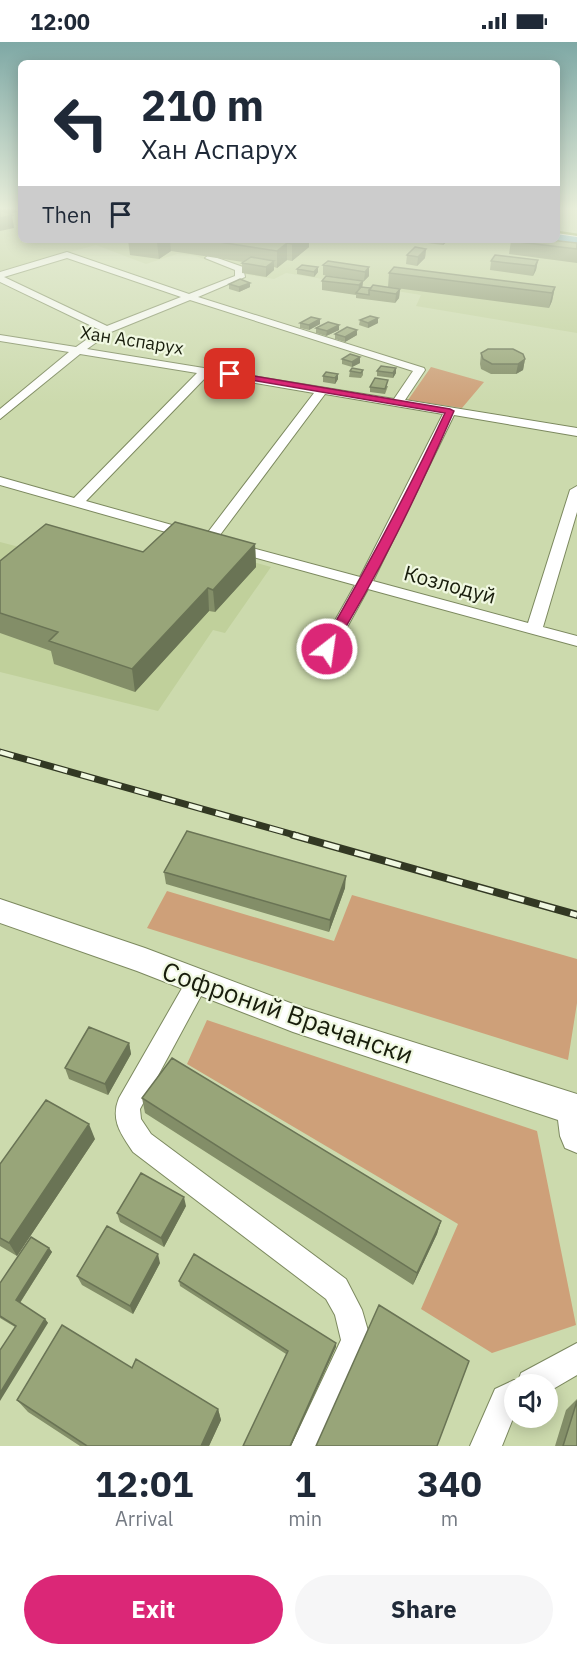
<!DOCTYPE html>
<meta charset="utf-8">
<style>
body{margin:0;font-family:"IBM Plex Sans",sans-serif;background:#f6f6f7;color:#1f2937;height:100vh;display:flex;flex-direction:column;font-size:22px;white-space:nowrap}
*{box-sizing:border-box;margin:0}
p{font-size:20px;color:#747a83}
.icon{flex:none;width:33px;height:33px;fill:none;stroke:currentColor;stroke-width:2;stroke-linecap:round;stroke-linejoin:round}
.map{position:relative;height:1404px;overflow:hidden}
.details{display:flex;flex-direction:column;background:#fff;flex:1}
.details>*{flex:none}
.top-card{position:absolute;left:18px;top:18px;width:542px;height:183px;border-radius:9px;box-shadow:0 3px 15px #0003;background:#fff;color:#1f2937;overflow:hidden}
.buttons{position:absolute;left:504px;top:1332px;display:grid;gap:12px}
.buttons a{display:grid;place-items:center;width:54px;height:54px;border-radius:50%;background:#fff;box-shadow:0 3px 15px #0003;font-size:30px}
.pin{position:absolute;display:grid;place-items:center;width:51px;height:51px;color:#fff;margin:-26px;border-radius:12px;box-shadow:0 3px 9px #0006}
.me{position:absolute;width:66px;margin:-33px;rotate:30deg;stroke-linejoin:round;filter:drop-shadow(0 0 4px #0008)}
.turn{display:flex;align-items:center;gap:21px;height:126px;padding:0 24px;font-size:27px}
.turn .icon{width:78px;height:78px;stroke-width:2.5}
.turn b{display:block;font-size:42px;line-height:51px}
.then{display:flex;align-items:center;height:57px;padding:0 24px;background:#0003;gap:12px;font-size:22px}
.eta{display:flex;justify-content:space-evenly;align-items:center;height:102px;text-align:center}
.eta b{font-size:36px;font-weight:700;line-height:42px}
.button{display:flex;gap:12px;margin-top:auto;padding:12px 24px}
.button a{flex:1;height:69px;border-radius:36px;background:#db2777;color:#fff;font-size:24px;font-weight:700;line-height:69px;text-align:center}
.button a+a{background:#f6f6f7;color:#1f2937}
.status{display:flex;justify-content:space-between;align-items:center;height:42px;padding:0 30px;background:#fff;direction:ltr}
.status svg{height:16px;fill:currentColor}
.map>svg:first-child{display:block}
.built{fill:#c0d09b}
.green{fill:#cea079}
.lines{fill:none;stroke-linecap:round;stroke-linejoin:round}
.stream{stroke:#809541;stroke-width:3}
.minor-casing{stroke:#7c895f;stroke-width:2}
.tertiary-casing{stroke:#7c895f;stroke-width:2}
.trunk-casing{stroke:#fff;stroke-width:2}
.minor{fill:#fff;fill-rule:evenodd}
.tertiary{fill:#fff;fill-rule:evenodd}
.trunk{fill:#62abdc;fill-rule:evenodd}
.rail-far1-casing{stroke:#323823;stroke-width:7}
.rail-casing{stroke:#323823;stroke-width:8}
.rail-far1{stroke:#f0f8e1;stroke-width:4.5;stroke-dasharray:14;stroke-linecap:butt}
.rail{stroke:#f0f8e1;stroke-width:5;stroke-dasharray:16;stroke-linecap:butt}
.wall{fill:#838e68}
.shaded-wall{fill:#6a7455}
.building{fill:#98a579;stroke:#6a7455;stroke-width:1.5}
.route{fill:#db2777;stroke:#8e194d;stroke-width:1.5}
.labels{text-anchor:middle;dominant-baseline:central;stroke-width:4.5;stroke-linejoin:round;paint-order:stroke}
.far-street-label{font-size:18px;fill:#181d0c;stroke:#f0f8e1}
.street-label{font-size:21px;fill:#181d0c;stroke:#f0f8e1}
.near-street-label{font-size:26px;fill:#181d0c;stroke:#f0f8e1}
</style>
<div class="status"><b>12:00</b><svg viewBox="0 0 49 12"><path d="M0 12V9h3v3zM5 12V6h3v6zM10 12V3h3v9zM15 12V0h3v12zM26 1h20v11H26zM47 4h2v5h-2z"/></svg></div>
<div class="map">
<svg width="577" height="1404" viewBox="0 0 577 1404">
<rect width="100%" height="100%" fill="#ccdaad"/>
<path class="built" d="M0,166h21v32h492l64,8v85l-161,-27 5,-11 -135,-22 -12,6 -30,-5 -51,-19 -16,-1 -31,10 -50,-19 -96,26z
M177,499l94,26 -46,66 -12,-3 -55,81 -158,-39v-130l27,7 126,15z"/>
<path class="green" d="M431,325l53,15 -22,26 -54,-8z
M167,849l167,50 18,-46 225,64v44l-9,57 -421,-132z
M207,978l330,111 39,194 -84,28 -71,-44 37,-85 -271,-160z"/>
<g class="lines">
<path class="stream" d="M556,190l21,3"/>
<g class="minor-casing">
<path id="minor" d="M67,210l122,42 46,-18v-6l-30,-12 4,-3 34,12 2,10 -47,20 226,71 1,2 -20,30 172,28v8l-123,-21 -81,166 155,42 42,-133 7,-4v26l-34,115 34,9v10l-209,-57 -35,64h-12l-2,-4 36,-64 -127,-35 -2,-3 7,-4 127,34 83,-163 -118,-20 -111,149 -5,1 -7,-4 112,-147 -106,-18 -122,126 111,31 2,3 -2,3h-10l-187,-53v-8l74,21 123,-125 -117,-19 -80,65v-10l69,-57 -69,-11v-6l76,12 24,-17 -100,-48v-10zM67,216l114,39 -74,29 -103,-49zM190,258l223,71 -19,28 -307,-50 24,-17z
M197,931l8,3 3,7 -68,126 1,10 10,15 195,145 16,31 9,31 -48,105h-32l50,-106 -6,-25 -9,-16 -193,-147c-12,-18 -23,-32 -14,-54l70,-122z
M577,1301v32l-29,17v-8h-34v32l-12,30h-32l25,-57 19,-9 4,1 3,-8z"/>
</g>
<g class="tertiary-casing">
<path id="tertiary" d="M0,857l145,49 148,56 284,90v59l-12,-5 -5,-12 -2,-16 -265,-88 -156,-61 -137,-48z"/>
</g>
<g class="trunk-casing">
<path id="trunk" d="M556,192l21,3v8l-26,-4 5,-1z"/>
</g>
<use href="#minor" class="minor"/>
<use href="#tertiary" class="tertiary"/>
<use href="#trunk" class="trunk"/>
<g class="rail-far1-casing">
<path id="rail-far1" d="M0,710l298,84"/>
</g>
<g class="rail-casing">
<path id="rail" d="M293,793l284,80"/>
</g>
<use href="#rail-far1" class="rail-far1"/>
<use href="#rail" class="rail"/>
</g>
<path class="wall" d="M128,198h190l-3,3 -6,-1v5l-17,14 -5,-1 -10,8 -3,-1v3l-8,7 -24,-4v-10l1,-1 -72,-11 -12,8 -29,-4z
M428,198h21l-6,5 -16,-2z
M511,199l66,2v20l-68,-9z
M426,207l-1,9 -8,8 -11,-2 1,-9z
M538,218l-2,10 -3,6 -43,-6 1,-9z
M323,223l46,2v9l-5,5 -41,-6z
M318,225v5l-4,5 -17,-3v-5z
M389,231l166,14 -3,14 -3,7 -161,-21z
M322,239h41l-1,6 9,1 29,1 -1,9 -4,5 -39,-5v-3l-34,-5z
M250,241v4l-11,5 -10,-3v-5z
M378,276v5l-10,5 -9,-3 1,-5z
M320,277v5l-11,6 -9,-2v-5z
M316,286l23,2 -13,6 -10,-3z
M357,288v5l-12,7 -10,-3v-5z
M481,311l44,6 -2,11 -7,4h-25l-10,-5 -1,-5z
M342,317l18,4 -8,4 -10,-3z
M363,328v5l-2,3 -12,-1 1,-6z
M377,329l19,2 -3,5 -16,-2z
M323,334l15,3 -3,5 -12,-2z
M388,344l-3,8 -15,-2v-5z
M255,502l1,23 -41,45 -6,-1 -74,81 -81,-28 -3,-13 -51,-18v-72z
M164,830l181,16 -16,44 -163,-48z
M129,1001l2,11 -23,41 -39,-16 -4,-11z
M142,1056l299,123 -4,13 -24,51 -268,-172z
M95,1097l-78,117 -17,-10v-82z
M186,1164l-22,41 -44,-25 -3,-9z
M49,1206l3,4 -32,51 25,16 3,4 -33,4 -15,-9v-35z
M160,1221l-27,51 -51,-29 -5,-9z
M179,1239l157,66 -50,7 -106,-68z
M132,1326l86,41 3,11 -12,26h-129l-52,-34 -11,-12z
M577,1357v47h-22l11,-36z"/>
<path class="shaded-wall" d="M0,166h16l1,4 -17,5z
M12,173l2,13 -14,3v-13z
M161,198h9l1,11 -12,8 -2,-17z
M297,198h12v7l-17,14v-17z
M444,198h5l-6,5z
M287,201v17l-10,8v-17z
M426,207l-1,9 -8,8 1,-9z
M538,218l-2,10 -3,6 2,-10z
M274,219v9l-8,7v-10z
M318,225v5l-4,5v-5z
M369,225v9l-5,5 1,-9z
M363,239l-1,9 -4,4 1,-9z
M250,241v4l-11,5v-5z
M555,245l-3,14 -3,7 3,-15z
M400,247l-1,9 -4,5 1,-9z
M378,276v5l-10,5v-5z
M320,277v5l-11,6v-5z
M339,283v5l-13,6 1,-5z
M357,288v5l-12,7v-5z
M360,315v6l-8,4v-5z
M525,317l-2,11 -7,4 2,-10z
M396,326v5l-3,5v-5z
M338,332v5l-3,5v-6z
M255,502l1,23 -41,45 -2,-22z
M208,546l1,23 -74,81 -3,-23z
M346,834l-1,12 -16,44 1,-12z
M129,1001l2,11 -23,41 -3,-11z
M89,1082l6,15 -78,117 -8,-13z
M184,1155l2,9 -22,41 -3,-9z
M441,1179l-4,13 -24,51 4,-12z
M49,1206l3,4 -33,52 -3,-4z
M158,1212l2,9 -27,51 -3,-8z
M45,1277l3,4 -48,78v-8z
M336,1301v4l-45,99h-1z
M218,1367l3,11 -12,26h-8z"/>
<path class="building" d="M0,168l12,5 -12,3z
M142,198h19l-4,2z
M206,198h91l-5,4 -5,-1 -10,8z
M511,198h39l27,3v6l-66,-8z
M415,205l11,2 -8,8 -11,-2z
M495,213l43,5 -3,6 -44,-5z
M251,215l23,4 -8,6 -24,-4z
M328,219l41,6 -4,5 -42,-7z
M302,223l16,2 -4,5 -17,-3z
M394,225l161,20 -3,6 -163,-20z
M326,234l37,5 -4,4 -37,-4z
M240,237l10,4 -11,4 -10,-3z
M373,243l27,4 -4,5 -27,-4z
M361,245l10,1 -2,2v5l-13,-2z
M370,274l8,2 -10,5 -8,-3z
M311,275l9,2 -11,6 -9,-2z
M328,280l11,3 -12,6 -11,-3z
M347,285l10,3 -12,7 -10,-3z
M488,307h25l10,5 2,5 -7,5h-26l-9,-5 -2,-6z
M350,312l10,3 -8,5 -10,-3z
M381,324l15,2 -3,5 -16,-2z
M352,326l11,2 -2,3 -11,-2z
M326,330l12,2 -3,4 -12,-2z
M375,336l13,2 -3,9 -15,-2z
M175,480l80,22 -42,46 -5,-2 -76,81 -83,-28 9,-9 -58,-19v-52l46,-37 97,28z
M187,789l159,45 -16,44 -166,-48z
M89,985l40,16 -24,41 -40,-16z
M172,1016l269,163 -24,52 -275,-175z
M46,1058l43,24 -80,119 -9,-5v-74z
M141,1131l43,24 -23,41 -44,-25z
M107,1184l51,28 -28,52 -53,-30z
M31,1195l18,11 -33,52 29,19 -45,74v-43l16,-24 -16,-10v-33z
M194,1212l142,89 -46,103h-47l45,-95 -109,-70z
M379,1263l90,56 -32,85h-121z
M62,1283l70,43 4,-9 82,50 -17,37h-114l-70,-46z
M577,1359v45h-14z"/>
<linearGradient id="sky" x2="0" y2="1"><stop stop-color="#7ea8a5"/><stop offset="0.46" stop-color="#e8eeda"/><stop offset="1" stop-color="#e8eeda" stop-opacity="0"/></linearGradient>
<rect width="577" height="362" fill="url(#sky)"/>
<path class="route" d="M230,330l220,37 4,2c-36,82 -75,164 -123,240h-9l-2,-2c45,-78 87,-155 125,-236l-218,-37 -2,-2z"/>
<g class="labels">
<g class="far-street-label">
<text transform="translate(132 298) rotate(9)">Хан Аспарух</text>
</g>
<g class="street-label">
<text transform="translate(450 542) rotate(15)">Козлодуй</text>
</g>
<g class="near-street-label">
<text transform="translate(288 970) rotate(19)">Софроний Врачански</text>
</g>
</g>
</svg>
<div class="buttons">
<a><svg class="icon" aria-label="sound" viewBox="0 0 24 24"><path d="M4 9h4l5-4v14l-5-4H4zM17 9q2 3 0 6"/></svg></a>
</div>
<div class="pin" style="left:230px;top:332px;background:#d93025"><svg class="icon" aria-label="arrive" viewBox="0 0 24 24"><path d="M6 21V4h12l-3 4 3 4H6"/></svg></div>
<svg class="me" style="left:327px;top:607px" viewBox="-20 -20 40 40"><circle r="17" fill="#db2777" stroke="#fff" stroke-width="3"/><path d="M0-11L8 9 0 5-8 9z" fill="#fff"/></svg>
<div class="top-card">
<div class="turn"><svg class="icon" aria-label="left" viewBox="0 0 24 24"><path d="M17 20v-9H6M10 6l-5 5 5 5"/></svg><div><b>210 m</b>Хан Аспарух</div></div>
<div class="then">Then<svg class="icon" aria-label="arrive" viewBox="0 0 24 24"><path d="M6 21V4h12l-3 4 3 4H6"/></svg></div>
</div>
</div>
<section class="details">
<div class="eta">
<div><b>12:01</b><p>Arrival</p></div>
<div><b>1</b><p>min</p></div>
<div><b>340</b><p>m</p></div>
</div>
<div class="button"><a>Exit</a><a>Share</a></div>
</section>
